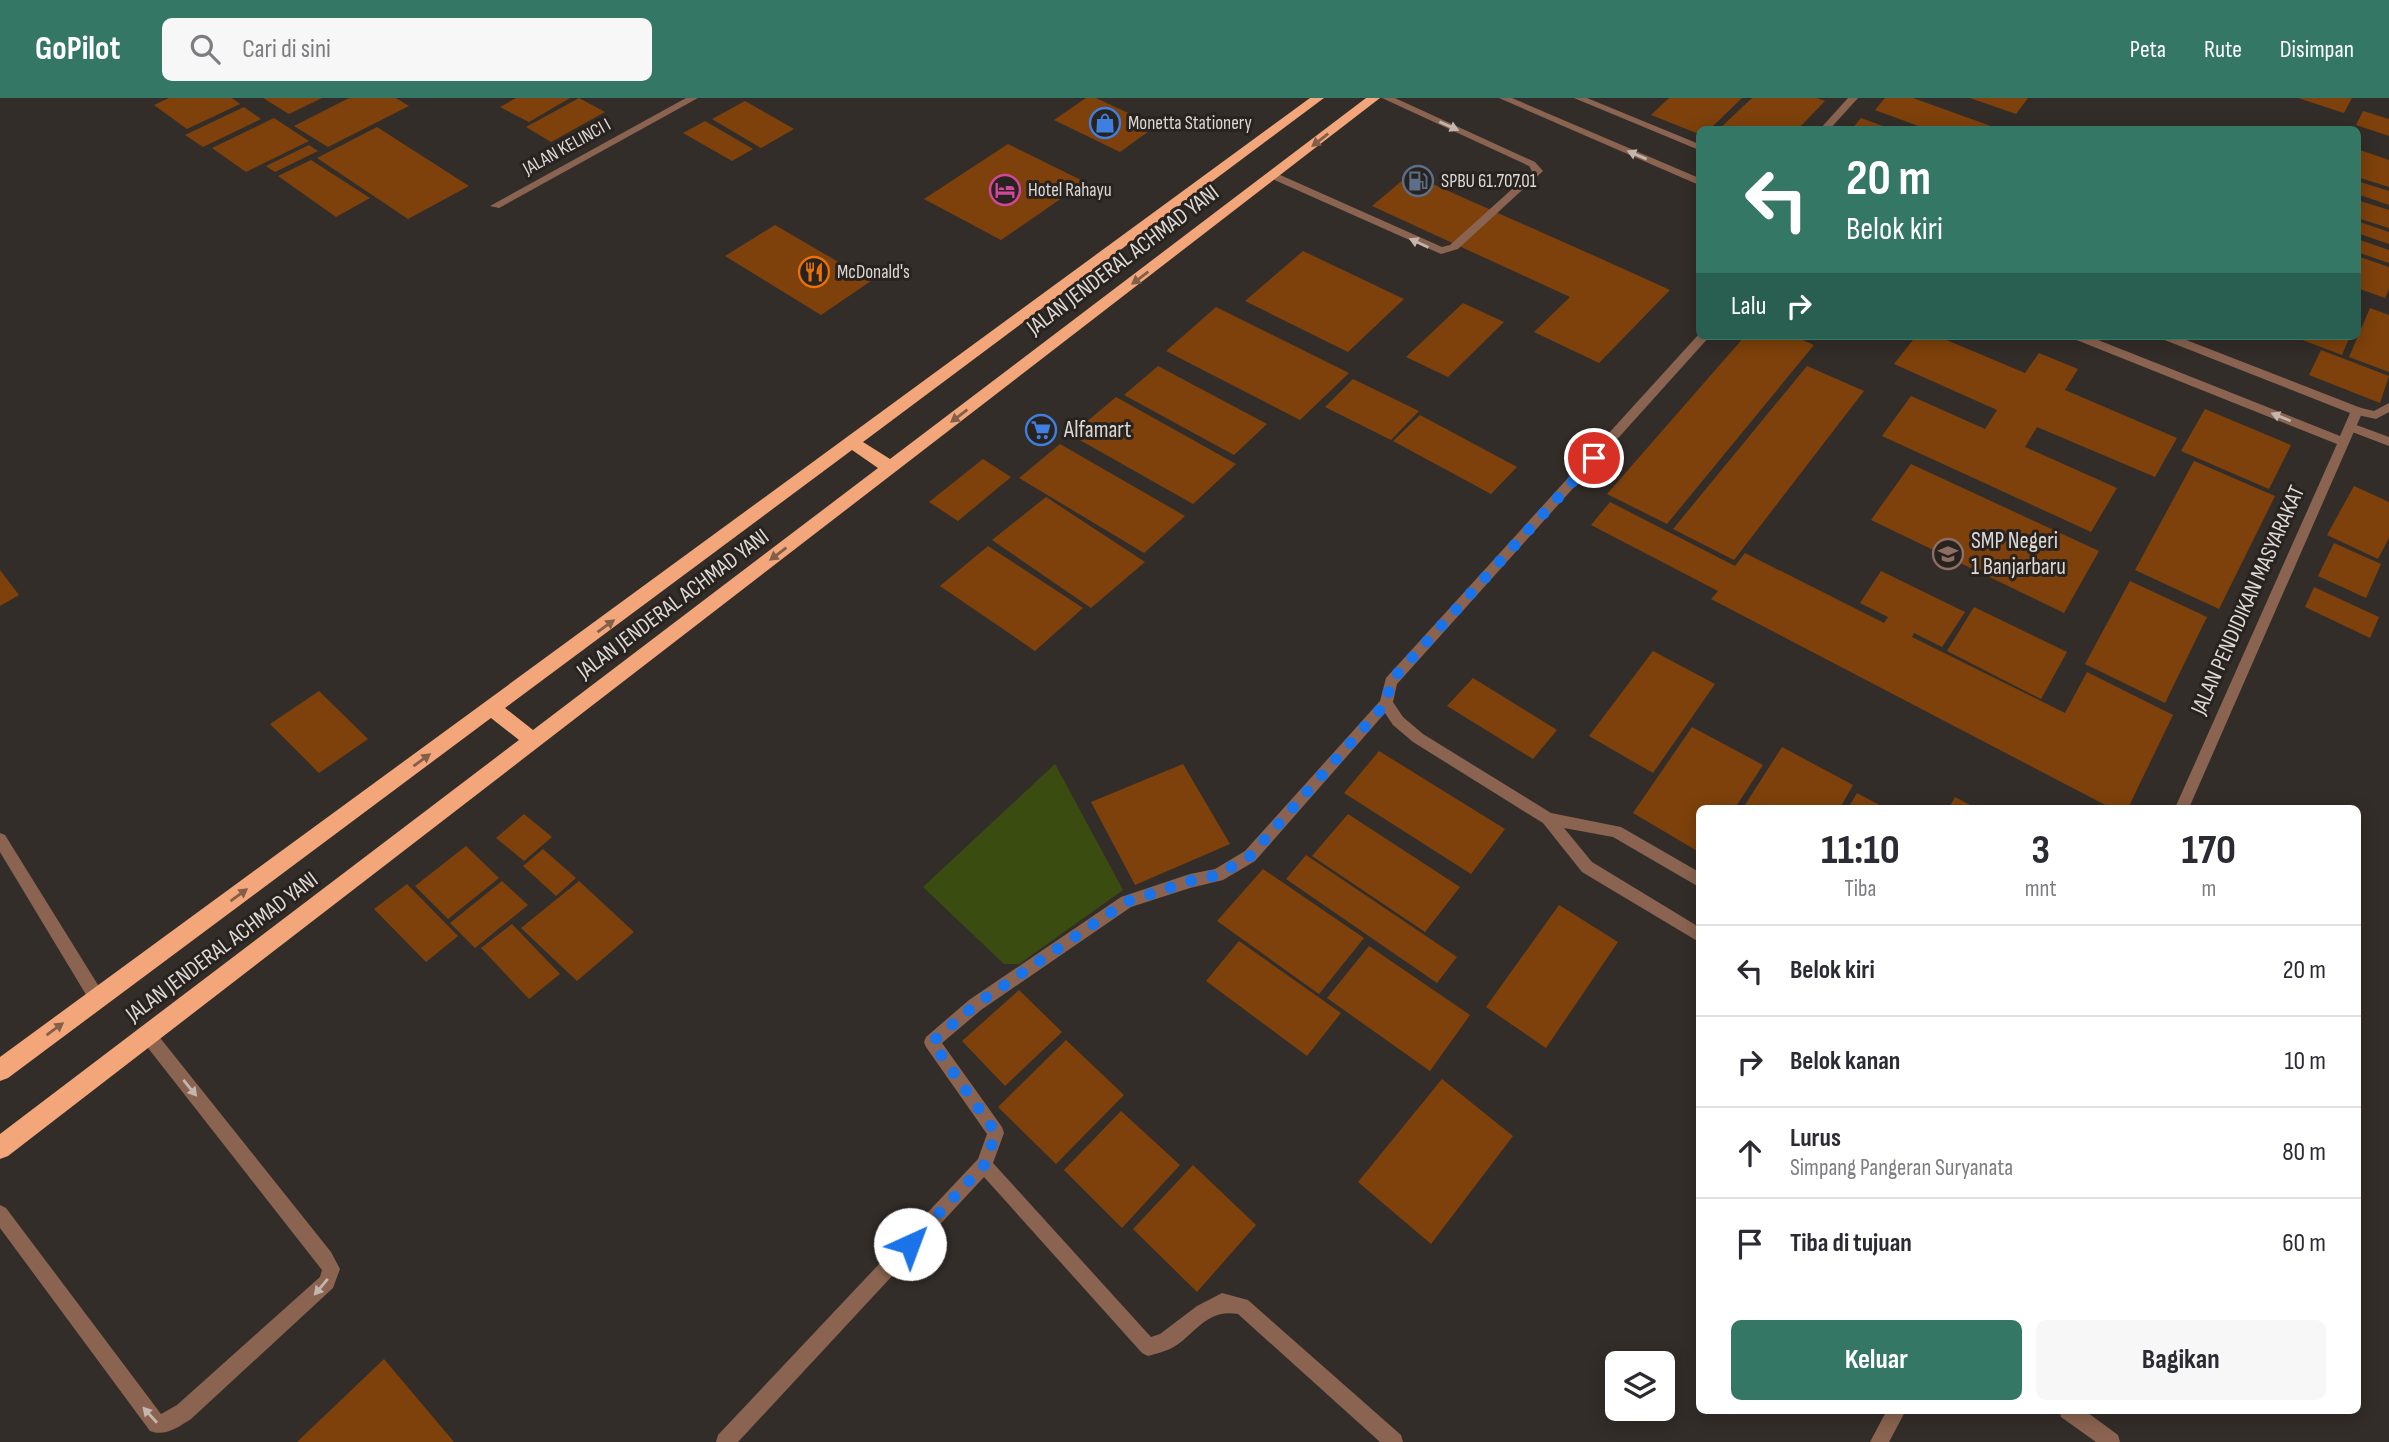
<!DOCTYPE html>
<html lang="id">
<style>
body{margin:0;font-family:"Sofia Sans Condensed",sans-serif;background:#f7f7f7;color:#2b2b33;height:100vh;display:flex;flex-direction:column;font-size:26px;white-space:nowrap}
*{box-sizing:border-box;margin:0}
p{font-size:23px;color:#7c7c81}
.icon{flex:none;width:38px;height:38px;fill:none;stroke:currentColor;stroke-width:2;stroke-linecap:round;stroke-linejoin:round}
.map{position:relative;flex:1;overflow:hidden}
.panel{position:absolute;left:1696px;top:707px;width:665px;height:609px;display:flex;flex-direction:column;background:#fff;border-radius:10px;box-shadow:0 4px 18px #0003}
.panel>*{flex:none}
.hud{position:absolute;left:1696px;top:28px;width:665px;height:214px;border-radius:10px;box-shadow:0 4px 18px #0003;background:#347765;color:#fff;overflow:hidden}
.tools{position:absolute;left:1605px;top:1253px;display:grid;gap:14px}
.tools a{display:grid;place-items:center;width:70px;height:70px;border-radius:10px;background:#fff;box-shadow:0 4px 18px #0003;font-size:35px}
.pin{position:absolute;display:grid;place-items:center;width:60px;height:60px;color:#fff;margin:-30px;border:4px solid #fff;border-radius:50%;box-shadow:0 2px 7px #0007}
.me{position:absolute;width:77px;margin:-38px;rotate:43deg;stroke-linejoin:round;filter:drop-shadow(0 0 5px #0008)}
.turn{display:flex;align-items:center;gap:24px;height:147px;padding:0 35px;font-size:32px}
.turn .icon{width:91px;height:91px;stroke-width:2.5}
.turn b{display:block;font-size:49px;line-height:60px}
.then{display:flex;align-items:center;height:66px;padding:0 35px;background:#0003;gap:14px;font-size:26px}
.eta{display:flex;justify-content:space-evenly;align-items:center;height:119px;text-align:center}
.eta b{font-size:42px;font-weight:700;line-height:49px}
.primary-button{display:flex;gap:14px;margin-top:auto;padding:14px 35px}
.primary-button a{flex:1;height:80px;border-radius:10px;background:#347765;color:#fff;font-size:28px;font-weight:700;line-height:80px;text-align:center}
.primary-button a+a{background:#f7f7f7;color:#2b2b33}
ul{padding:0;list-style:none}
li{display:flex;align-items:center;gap:21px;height:91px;padding:0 35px;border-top:2px solid #e1e1e2}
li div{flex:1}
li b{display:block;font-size:26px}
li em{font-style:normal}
header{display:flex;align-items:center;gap:42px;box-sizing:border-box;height:98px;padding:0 35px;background:#347765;color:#fff}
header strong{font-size:33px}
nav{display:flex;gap:38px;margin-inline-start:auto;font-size:24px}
.search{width:490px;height:63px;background:#f7f7f7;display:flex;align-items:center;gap:18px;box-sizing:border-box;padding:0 24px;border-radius:10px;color:#7c7c81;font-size:26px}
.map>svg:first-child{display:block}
.green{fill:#3b4c10}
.building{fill:#7e410b}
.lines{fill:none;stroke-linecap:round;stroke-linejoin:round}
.service{fill:#8a6450;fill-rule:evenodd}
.minor{fill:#8a6450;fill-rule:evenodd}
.tertiary{fill:#8a6450;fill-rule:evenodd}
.trunk{fill:#f2a67a;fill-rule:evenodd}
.oneway{fill:#c4b6ae}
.oneway2{fill:#835e48}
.route{stroke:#1a73e8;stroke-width:12;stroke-dasharray:0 21.6}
.labels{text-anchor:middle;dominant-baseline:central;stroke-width:6;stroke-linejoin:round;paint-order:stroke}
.far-poi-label{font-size:19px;fill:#ddd9d6;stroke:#29231f;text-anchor:start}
.far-street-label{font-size:19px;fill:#ddd9d6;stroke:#29231f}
.street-label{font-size:23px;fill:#ddd9d6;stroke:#29231f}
.poi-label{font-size:23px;fill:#ddd9d6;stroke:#29231f;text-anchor:start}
</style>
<header>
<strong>GoPilot</strong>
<div class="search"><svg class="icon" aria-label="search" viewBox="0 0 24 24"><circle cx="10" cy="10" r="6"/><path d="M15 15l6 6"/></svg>Cari di sini</div>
<nav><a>Peta</a><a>Rute</a><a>Disimpan</a></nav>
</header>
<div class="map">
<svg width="2389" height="1344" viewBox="0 0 2389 1344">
<rect width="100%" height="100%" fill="#332d29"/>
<path class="green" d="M1055,666l68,126 -104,74h-15l-81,-77z"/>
<path class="building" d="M169,0h63l8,6 -53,25 -33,-24z
M263,0h59l-33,16z
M349,0h47l13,8 -81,41 -34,-21z
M516,0h54l-41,24 -29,-15z
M579,0l26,14 -54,30 -25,-15z
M1086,0h10l60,28 -36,26 -66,-32z
M1669,0h73l-33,32h-10v4l-48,-19z
M1752,0h65l8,3 -28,29h-79z
M1885,0h28l89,32h-73l-54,-20z
M1970,0h58l-12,16z
M2298,0h54l-8,15z
M745,3l49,28 -33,19 -49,-29z
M244,9l17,12 -58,28 -18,-12z
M2363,13l26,8v17l-33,-11z
M274,20l35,23 -63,31 -34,-24z
M1861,20l30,11v1h-40z
M705,23l48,28 -21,12 -49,-28z
M377,29l92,59 -61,33 -91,-61z
M1008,46l77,38 -84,58 -77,-41z
M309,47l9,6 -43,21 -9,-6z
M2357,51l32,11v27l-32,-10z
M311,62l59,38 -34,19 -58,-41z
M1410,76l196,87 64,29 -71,73 -65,-31 36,-35 -198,-91z
M2357,83l32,10v14l-32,-11z
M2357,102l32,10v18l-32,-10z
M2357,123l32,11v12l-32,-11z
M775,127l96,56 -50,34 -96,-59z
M2357,141l32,11v13l-32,-11z
M1303,153l101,48 -56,53 -103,-51z
M2357,158l32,11v22l-4,9 -28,-10z
M1463,205l41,19 -56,55 -42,-20z
M1216,209l133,66 -49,47 -134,-69z
M2370,210l19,7v57l-40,-15z
M1745,238h48l21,9 -147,179 -60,-30z
M1916,238h21l88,37 14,-20 39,16 -13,21 112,48 -22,39 -118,-50 -12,20 92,41 -26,44 -209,-96 29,-40 74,33 12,-19 -103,-46z
M2292,238h58l-8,19z
M2321,252l68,26 -9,27 -71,-28z
M1158,268l109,58 -33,31 -110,-60z
M1807,268l57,25 -130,169 -61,-31z
M1353,281l66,32 -28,29 -66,-33z
M1116,299l120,67 -43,40 -122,-69z
M2205,311l86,36 -22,44 -88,-38z
M1420,317l97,52 -26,27 -98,-53z
M1060,346l125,72 -41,37 -125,-75z
M983,361l28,18 -53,44 -29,-19z
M2194,363l81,35 -56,113 -84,-39z
M1911,366l188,87 -35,62 -193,-93z
M2354,388l35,16v36l-11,21 -51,-24z
M1046,399l99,65 -54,46 -99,-68z
M1610,404l125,64 10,-13 139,70 4,-6 -28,-14 21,-32 84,41 -23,35 -28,-14 -2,4 153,76 22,-41 86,43 -45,93h-17l-400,-209 7,-8 -127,-66z
M2334,445l47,21 -15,34 -48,-22z
M988,448l95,62 -48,43 -95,-65z
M0,472l19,25 -19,11z
M2130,483l77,36 -42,86 -80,-39z
M2314,489l65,30 -9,21 -65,-31z
M1974,509l93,45 -26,47 -94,-48z
M1653,553l62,33 -62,89 -64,-37z
M1473,580l84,52 -24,29 -86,-53z
M319,593l49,48 -49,34 -49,-49z
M1692,629l71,38 -28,43h-36v44l-66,-39z
M1782,649l71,38 -13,23h-97z
M1379,653l126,78 -34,45 -127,-81z
M1183,666l47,80 -95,41 -44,-83z
M1857,695l28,15h-37z
M1955,699l21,11h-27z
M524,716l28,23 -28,24 -28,-23z
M1348,716l112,73 -35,45 -113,-76z
M466,748l33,32 -51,41 -33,-33z
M543,751l33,29 -20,18 -33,-30z
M1306,757l151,102 -20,26 -151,-104z
M1263,771l101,69 -45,56 -102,-73z
M502,783l26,24 -53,43 -25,-25z
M579,783l55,51 -57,49 -56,-53z
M407,786l51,52 -32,26 -52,-53z
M1559,807l59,37 -72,106 -60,-41z
M512,826l48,50 -31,25 -48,-51z
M1239,843l102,72 -34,43 -101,-75z
M1369,848l101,69 -40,56 -103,-73z
M1019,892l43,42 -57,54 -43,-45z
M1066,942l58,55 -68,69 -58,-57z
M1442,981l71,57 -82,108 -73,-62z
M1121,1013l59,54 -58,63 -58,-58z
M1193,1067l63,60 -59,67 -64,-63z
M384,1261l70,83h-157z"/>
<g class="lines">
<path class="service" d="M1382,0h13l140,64 8,9 -85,78 -17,5 -171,-76v-4h8l164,73 8,-2 82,-74 -3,-5z
M0,735l5,2 98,158 2,5 -2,5 -6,2 -6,-2 -91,-151z
M147,929l6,2 178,223 9,17 -7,19 -142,131c-13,8 -25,18 -41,12l-150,-203v-23l6,3 155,206 16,-9 143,-128 2,-7 -181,-231 -2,-5 2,-5z"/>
<path class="minor" d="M686,0h12l-199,110 -9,-2z
M1699,236l11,2 -313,348 -4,18 10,15 20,17 128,79 70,14 78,45v15l-86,-50 -49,-9 28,34 107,65v15l-117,-70 -39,-49 -130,-81 -20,-17 -8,-12 -130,148 -32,19 -33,8 -59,19 -150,103 -39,33 60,84 2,6 -11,30 158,174 9,-3 37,-28 25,-13 26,7 153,135 2,7h-23l-142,-128c-33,-6 -43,22 -68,35 -7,3 -15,5 -22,7l-6,-3 -158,-176 -246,265h-22l2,-7 260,-276 9,-25 -61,-87 -2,-5 2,-5 43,-37 152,-103 69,-23 25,-5 30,-18 135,-150 6,-23z
M2389,305v9l-13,7 -23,-5 -2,-3 6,-4 17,4z
M2351,325l38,14v9l-42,-16v-6z
M2059,1312h25l34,25 2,7h-24l-35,-25z"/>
<path class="tertiary" d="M1499,0h13l187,80v7z
M1574,0h13l112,46v6z
M1848,0h10l-29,32h-10z
M2072,238h16l252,100 10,-23 -188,-74 -2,-3h16l185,72 2,3 -174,397h-14l162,-364 -263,-105z
M1887,1312h19l-17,32h-19z"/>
<path class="trunk" d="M1310,0h14l-461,344 27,17 476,-361h14l-1372,1058 -8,3v-25l519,-394 -28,-22 -483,360 -8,3v-24zM852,352l26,18 -345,262 -28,-22z"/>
</g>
<defs><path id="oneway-solid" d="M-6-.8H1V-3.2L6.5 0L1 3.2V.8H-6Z" transform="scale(1.75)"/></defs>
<g class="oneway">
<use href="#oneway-solid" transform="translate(1449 28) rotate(24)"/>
<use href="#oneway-solid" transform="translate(1637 57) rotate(-157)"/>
<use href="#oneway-solid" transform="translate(1419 145) rotate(-155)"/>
<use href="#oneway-solid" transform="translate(2281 319) rotate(-158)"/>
<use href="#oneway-solid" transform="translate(190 990) rotate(51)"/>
<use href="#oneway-solid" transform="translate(321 1189) rotate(130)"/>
<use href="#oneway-solid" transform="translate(150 1317) rotate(-132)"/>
</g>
<g class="oneway2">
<use href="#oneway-solid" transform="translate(1320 42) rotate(142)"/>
<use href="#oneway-solid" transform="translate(1140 180) rotate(143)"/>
<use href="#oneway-solid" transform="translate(959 318) rotate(143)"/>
<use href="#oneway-solid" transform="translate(778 456) rotate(143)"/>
<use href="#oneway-solid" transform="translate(606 528) rotate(-36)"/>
<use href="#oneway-solid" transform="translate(422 662) rotate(-36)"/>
<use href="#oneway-solid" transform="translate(239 797) rotate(-36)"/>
<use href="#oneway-solid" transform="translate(55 931) rotate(-36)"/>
</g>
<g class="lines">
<path class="route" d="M910,1146l74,-79 12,-32 -64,-91 43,-37 151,-103 64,-21 28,-6 32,-19 136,-153 5,-22 203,-223"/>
</g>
<defs>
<g id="shop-ring" transform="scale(1.575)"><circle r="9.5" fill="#29231f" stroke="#3f7fe0" stroke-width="1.5"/><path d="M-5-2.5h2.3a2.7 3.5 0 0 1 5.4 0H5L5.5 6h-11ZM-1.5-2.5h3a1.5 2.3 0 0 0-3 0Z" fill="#3f7fe0"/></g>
<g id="fuel-ring" transform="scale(1.575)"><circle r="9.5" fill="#29231f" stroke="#5c6f8a" stroke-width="1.5"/><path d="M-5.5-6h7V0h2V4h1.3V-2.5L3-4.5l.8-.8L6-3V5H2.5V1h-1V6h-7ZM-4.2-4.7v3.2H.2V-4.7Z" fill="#5c6f8a"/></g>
<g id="hotel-ring" transform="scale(1.575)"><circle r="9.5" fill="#29231f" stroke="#d1479c" stroke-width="1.5"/><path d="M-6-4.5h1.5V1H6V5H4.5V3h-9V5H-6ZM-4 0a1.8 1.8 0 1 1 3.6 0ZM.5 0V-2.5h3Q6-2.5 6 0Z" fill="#d1479c"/></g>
<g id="restaurant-ring" transform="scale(1.575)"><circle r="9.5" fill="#29231f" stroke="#e8710a" stroke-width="1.5"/><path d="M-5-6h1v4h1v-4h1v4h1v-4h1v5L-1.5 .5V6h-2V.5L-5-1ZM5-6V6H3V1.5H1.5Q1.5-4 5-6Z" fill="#e8710a"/></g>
<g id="supermarket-ring" transform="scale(1.575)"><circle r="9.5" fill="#29231f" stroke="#3f7fe0" stroke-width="1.5"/><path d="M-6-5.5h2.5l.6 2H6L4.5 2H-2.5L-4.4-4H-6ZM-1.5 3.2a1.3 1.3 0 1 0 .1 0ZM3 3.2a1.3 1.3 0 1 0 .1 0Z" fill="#3f7fe0"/></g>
<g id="school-ring" transform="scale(1.575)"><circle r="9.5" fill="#29231f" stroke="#8d6e63" stroke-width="1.5"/><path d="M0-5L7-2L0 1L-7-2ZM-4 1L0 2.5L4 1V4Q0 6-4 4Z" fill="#8d6e63"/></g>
</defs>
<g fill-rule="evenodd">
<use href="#shop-ring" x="1105" y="25"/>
<use href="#fuel-ring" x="1418" y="83"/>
<use href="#hotel-ring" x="1005" y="92"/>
<use href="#restaurant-ring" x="814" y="174"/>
<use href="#supermarket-ring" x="1041" y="332"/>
<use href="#school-ring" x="1948" y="456"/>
</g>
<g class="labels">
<g class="far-poi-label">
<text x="1128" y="25">Monetta Stationery</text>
<text x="1441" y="83">SPBU 61.707.01</text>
<text x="1028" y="92">Hotel Rahayu</text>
<text x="837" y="174">McDonald's</text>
</g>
<g class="far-street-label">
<text transform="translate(567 49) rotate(-29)">JALAN KELINCI I</text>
</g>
<g class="street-label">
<text transform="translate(1123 162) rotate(-37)">JALAN JENDERAL ACHMAD YANI</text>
<text transform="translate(2248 502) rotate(-66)">JALAN PENDIDIKAN MASYARAKAT</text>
<text transform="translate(673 506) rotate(-37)">JALAN JENDERAL ACHMAD YANI</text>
<text transform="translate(222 849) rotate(-37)">JALAN JENDERAL ACHMAD YANI</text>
</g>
<g class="poi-label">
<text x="1064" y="332">Alfamart</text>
<text x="1971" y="443">SMP Negeri<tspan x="1971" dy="26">1 Banjarbaru</tspan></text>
</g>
</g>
</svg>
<div class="tools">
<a><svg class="icon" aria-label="layers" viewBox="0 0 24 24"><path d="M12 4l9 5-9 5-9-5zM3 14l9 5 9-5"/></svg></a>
</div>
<div class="pin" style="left:1594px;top:360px;background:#d93025"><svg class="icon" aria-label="arrive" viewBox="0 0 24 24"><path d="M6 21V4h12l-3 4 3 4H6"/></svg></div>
<svg class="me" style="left:910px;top:1146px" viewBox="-20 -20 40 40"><circle r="19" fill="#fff"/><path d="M0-13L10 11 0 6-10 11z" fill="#1a73e8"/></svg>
<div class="hud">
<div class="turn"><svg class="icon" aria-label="left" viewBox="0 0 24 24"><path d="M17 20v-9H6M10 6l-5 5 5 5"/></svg><div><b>20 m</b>Belok kiri</div></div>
<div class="then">Lalu<svg class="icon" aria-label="right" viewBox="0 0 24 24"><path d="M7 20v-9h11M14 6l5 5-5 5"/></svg></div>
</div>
<section class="panel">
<div class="eta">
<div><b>11:10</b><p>Tiba</p></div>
<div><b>3</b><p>mnt</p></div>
<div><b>170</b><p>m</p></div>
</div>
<ul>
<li><svg class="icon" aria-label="left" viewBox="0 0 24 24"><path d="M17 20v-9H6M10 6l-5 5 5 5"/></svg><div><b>Belok kiri</b></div><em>20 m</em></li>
<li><svg class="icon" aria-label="right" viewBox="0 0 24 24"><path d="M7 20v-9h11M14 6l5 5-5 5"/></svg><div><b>Belok kanan</b></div><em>10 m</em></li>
<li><svg class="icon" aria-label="ahead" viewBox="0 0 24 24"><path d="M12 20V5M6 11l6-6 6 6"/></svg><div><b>Lurus</b><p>Simpang Pangeran Suryanata</p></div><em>80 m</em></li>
<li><svg class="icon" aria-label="arrive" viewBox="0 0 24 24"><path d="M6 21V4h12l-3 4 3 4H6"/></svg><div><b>Tiba di tujuan</b></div><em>60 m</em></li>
</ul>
<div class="primary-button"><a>Keluar</a><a>Bagikan</a></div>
</section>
</div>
